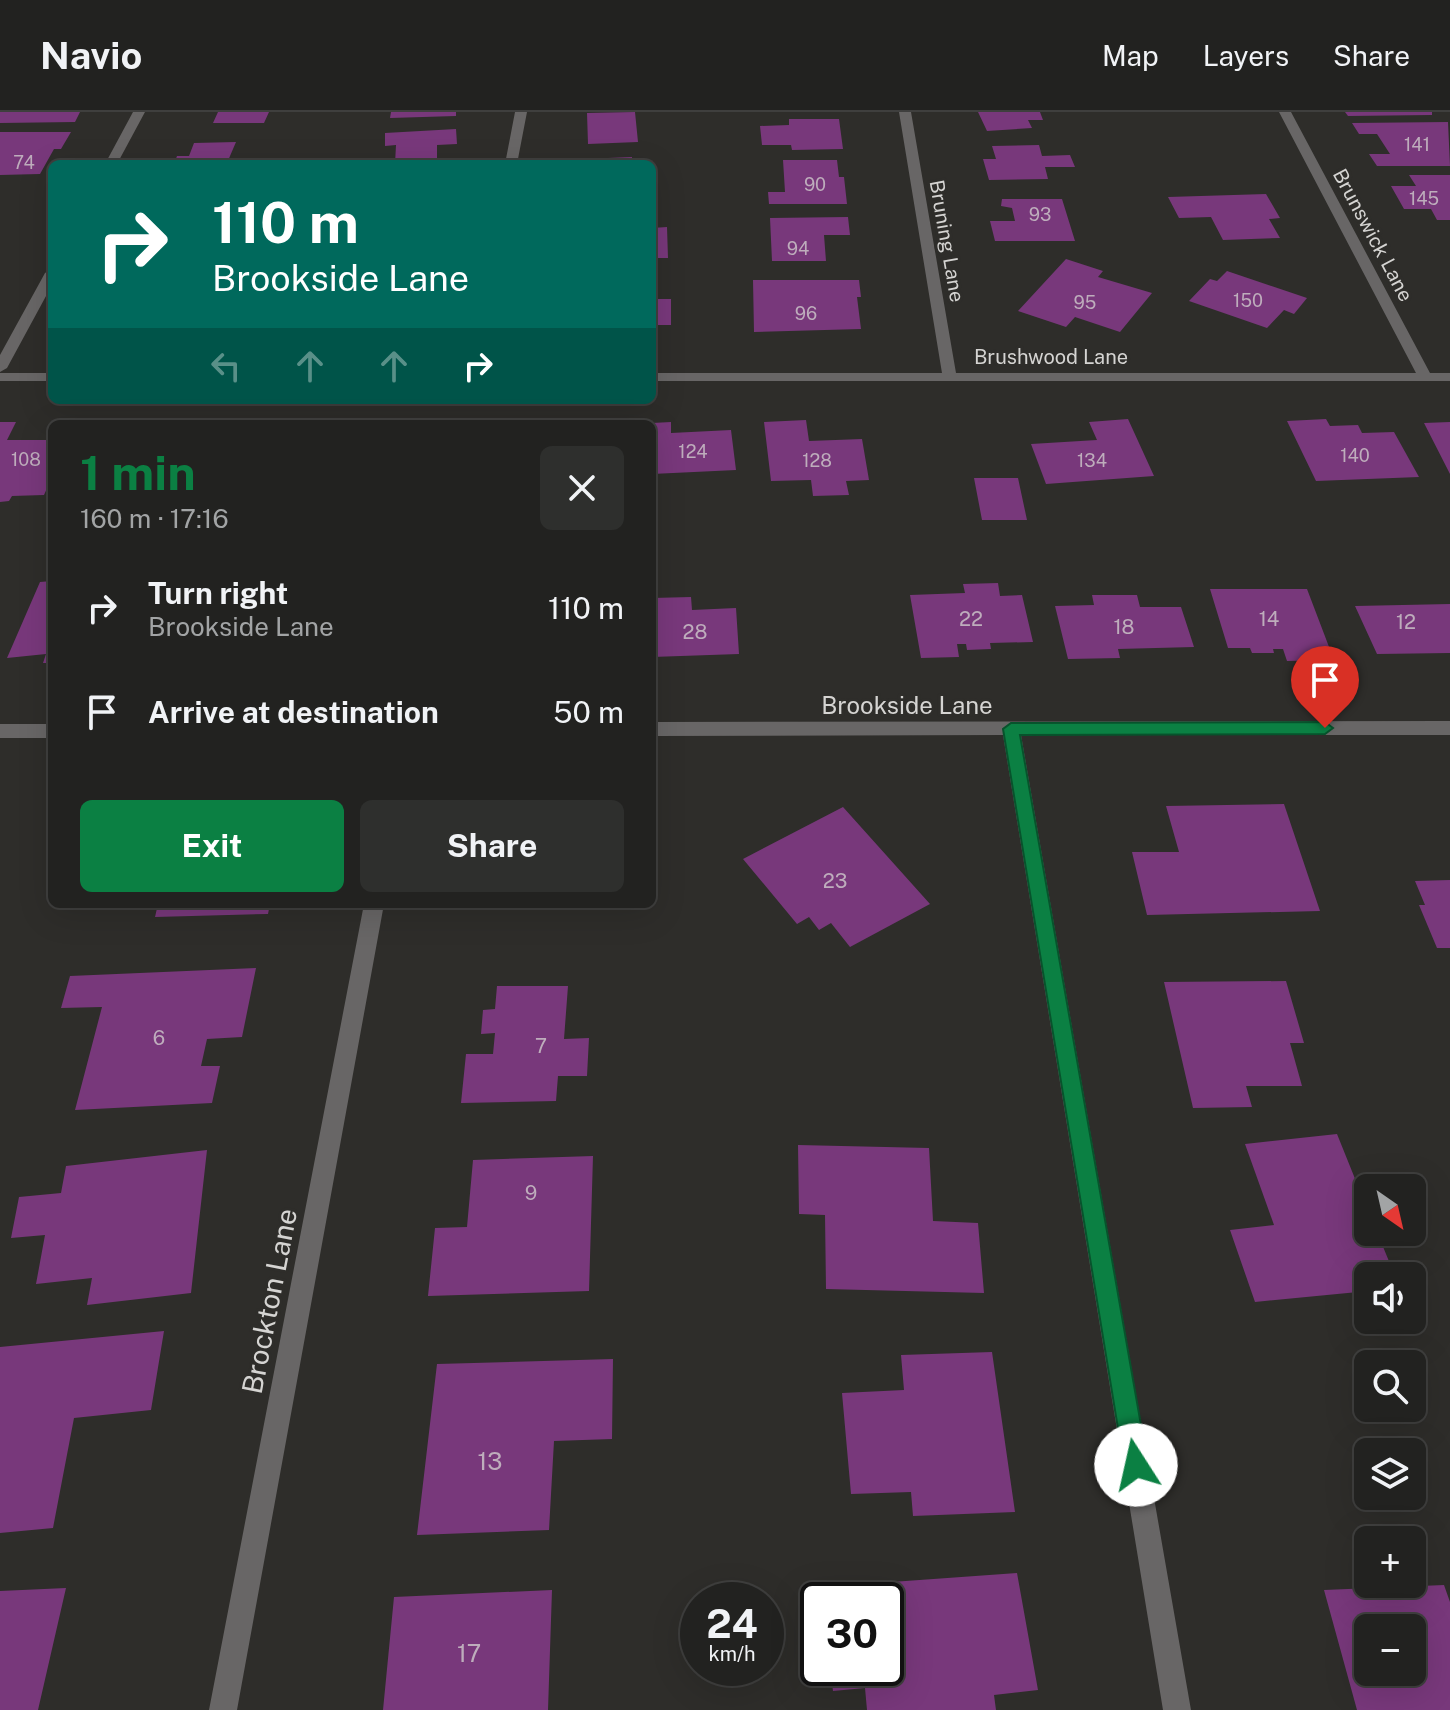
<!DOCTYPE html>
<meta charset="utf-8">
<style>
body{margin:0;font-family:"Public Sans",sans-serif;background:#2e2f2d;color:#f1f3f6;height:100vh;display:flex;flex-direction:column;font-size:30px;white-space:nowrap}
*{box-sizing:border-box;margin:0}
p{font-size:26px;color:#a2a4a5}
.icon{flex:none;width:44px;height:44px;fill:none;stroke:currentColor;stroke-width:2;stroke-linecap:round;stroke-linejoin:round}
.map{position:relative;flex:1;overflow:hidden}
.sheet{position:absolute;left:48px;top:308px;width:608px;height:488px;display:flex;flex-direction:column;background:#222220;border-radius:12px;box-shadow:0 8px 32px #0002,0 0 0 2px #3f3f3e}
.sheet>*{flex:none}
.top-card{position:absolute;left:48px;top:48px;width:608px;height:244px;border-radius:12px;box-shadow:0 8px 32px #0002,0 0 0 2px #3f3f3e;background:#00695c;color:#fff;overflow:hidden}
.needle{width:52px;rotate:146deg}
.fabs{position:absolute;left:1354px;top:1062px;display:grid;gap:16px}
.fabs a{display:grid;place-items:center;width:72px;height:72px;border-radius:12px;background:#222220;box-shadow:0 8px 32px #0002,0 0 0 2px #3f3f3e;font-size:40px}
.speed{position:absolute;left:680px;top:1470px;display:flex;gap:16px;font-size:40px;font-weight:700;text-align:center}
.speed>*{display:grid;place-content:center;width:104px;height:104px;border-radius:50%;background:#222220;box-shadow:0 8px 32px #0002,0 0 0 2px #3f3f3e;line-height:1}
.speed small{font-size:20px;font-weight:400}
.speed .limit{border:4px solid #111;border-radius:12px;background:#fff;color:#111}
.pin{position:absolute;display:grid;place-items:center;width:68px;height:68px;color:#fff;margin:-82px -34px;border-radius:50% 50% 50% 0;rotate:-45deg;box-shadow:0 0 8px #0007}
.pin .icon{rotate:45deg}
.me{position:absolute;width:88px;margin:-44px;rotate:350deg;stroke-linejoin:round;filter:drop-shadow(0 0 6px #0008)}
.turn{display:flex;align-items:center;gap:28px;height:168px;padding:0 32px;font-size:36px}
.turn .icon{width:104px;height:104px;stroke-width:2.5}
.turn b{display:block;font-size:56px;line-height:68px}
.lanes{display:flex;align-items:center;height:76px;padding:0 32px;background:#0003;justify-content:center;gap:40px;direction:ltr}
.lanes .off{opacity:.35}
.round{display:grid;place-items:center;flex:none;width:84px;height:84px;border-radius:12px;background:#2e2f2d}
.summary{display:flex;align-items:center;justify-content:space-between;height:136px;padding:0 32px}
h1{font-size:48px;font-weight:700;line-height:60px;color:#0b8043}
.cta{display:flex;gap:16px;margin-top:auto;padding:16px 32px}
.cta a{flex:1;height:92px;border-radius:12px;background:#0b8043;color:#fff;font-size:32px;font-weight:700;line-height:92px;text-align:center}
.cta a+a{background:#2e2f2d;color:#f1f3f6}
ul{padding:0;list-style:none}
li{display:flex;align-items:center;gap:24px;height:104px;padding:0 32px}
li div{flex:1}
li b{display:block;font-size:30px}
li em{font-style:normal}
header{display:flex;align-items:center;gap:48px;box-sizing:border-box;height:112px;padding:0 40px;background:#222220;border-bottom:2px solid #3f3f3e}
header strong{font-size:38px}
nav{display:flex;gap:44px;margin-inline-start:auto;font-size:28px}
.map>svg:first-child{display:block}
.building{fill:#78387b;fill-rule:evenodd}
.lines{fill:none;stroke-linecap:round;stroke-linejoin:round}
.minor{fill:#686666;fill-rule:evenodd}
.route{fill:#0b8043;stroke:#07532c;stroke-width:2}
.labels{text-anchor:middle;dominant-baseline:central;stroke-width:6;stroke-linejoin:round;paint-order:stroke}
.far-number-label{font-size:18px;fill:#beadbc}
.far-street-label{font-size:20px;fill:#d5d4d2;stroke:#2e2d2a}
.number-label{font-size:20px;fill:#beadbc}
.street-label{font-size:24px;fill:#d5d4d2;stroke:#2e2d2a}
.near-number-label{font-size:24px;fill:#beadbc}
.near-street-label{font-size:28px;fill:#d5d4d2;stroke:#2e2d2a}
</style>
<header>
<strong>Navio</strong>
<nav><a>Map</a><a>Layers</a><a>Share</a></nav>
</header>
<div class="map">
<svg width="1450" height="1598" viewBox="0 0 1450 1598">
<rect width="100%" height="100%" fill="#2e2d2a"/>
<path class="building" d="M0,0h80l-5,10 -75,1z
M218,0h51l-5,11h-51z
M391,0h65v4l-66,2z
M635,0l3,30 -50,2 -1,-31z
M978,0h62l3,8h-15l4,8 -45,3z
M1345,0h87v3l-84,1z
M789,7h50l4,30 -51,1 -1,-5h-29l-2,-19 29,-1z
M1448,10l2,44h-73l-8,-12h21l-13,-20h-18l-7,-11z
M456,17l1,15 -20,1v18l-42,1 1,-19 -11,1v-13z
M0,20h71l-10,17h-7l-14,25 -40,1z
M236,30l-9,21 -53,1 3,-8h12l5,-13z
M1039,33l3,11 28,-1 5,12h-30l3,12 -59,1 -6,-21h13l-4,-13z
M632,45v7h-48v-5z
M783,48h54l2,17h5l3,27h-78l-1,-12h17z
M1409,63h41v45h-13l-6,-11h-27l-13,-23h25z
M1266,82l14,24 -11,1 11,19 -57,2 -12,-23 -32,1 -11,-21z
M1002,87h60l13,42h-80l-5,-20h25l-3,-13 -11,-2z
M848,105l2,18h-26l2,26h-54l-2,-43z
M667,115l1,31h-16v-30z
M1066,147l37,12 -5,6 54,16 -32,39 -45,-15 -9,10 -48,-16z
M1227,159l80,27 -13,16 -10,-4 -17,18 -78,-27 21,-22 7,2z
M652,164h6v23h13v26h-19z
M753,168h106l2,17h-4l4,32 -107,3z
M1128,307l26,57 -108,8 -15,-40 66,-4 -8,-18z
M1326,307l4,7 28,-1 4,8 32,-1 25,45 -103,4 -29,-60z
M806,308l3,21 53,-2 7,41 -23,1 3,14 -36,1 -2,-16 -40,1 -7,-59z
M0,310h16l-9,18h45v37l-8,18 -32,1 -3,5 -9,1z
M671,310v11l60,-3 5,40 -84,4v-51z
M1450,310v52l-26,-51z
M974,366h44l9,42h-45z
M52,469v82h-9l3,-9 -39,4 33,-76z
M998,471l2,13 22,-1 11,47 -43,1 1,6 -24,1 -1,-6h-9l2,13 -38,1 -11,-63 55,-2 -2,-9z
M1210,477h97l27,71 -47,1 -4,-12h-10l1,4h-22l-2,-5h-22z
M1092,483h45l3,12h41l13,40 -76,2 2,9 -52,1 -13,-53 39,-1z
M691,485l1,13 44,-2 3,46 -87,3v-59z
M1450,492v49l-73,1 -22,-48z
M1284,692l36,107 -173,4 -15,-63h47l-13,-46z
M843,695l87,97 -80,43 -19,-24 -12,7 -10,-13 -12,7 -54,-65z
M1450,768v68h-13l-18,-43h6l-10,-24z
M158,792h112l-2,10 -113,3z
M256,856l-14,69 -35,2 -6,27h19l-8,37 -137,7 27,-103 -41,1 9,-32z
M1286,869l18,62h-14l12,43h-56l6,21 -59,1 -29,-126z
M497,874h71l-4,53 25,-1 -2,38h-29l-2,25 -95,2 5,-49h27l2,-21 -14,1 2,-24 12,-1z
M1337,1022l31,77v21h9l18,44h-27v4l-13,2 3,10 -103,10 -25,-72 44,-5 -29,-81z
M798,1033l131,3 4,73 45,2 6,70 -158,-4 -1,-74 -26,-1z
M207,1038l-16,143 -104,12 5,-27 -56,6 9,-49 -34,3 8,-41 42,-4 5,-27z
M593,1044l-4,135 -161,5 7,-68 32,-1 6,-67z
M164,1219l-13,79 -77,8 -21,110 -53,5v-186z
M992,1240l23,160 -102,4 -2,-24 -60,2 -9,-101 62,-3 -3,-35z
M613,1247l-1,80 -58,2 -5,89 -132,5 20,-171z
M1017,1461l21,117 -44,5 2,15h-129l-2,-22 -32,3 -3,-23h56v-68h-63l-1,-13z
M1444,1473l6,17v108h-93l-33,-120zM1368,1516h44v44h-44z
M66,1476l-28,122h-38v-119z
M552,1478l-4,120h-165l11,-113z"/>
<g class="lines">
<path class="minor" d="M133,0h12l-28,52h-12z
M515,0h12l-10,52h-12z
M899,0h12l45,261h460l-137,-261h12l139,261h20v8h-798v-8h290z
M52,157v16l-45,83 -7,4v-17l45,-82z
M0,261h52v8h-52z
M1450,609v14h-429l170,975h-28l-160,-975 -351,1v-14z
M0,612h52v14h-52z
M364,792h20l-147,806h-28z"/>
</g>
<path class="route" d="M1325,610l8,6 -8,6 -305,1 128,730 -4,8 -8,4 -9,-4 -3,-8 -121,-736 8,-6z"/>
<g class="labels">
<g class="far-number-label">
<text x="1417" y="32">141</text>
<text x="24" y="50">74</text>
<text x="815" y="72">90</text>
<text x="1424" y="86">145</text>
<text x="1040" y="102">93</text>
<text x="798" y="136">94</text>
<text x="1248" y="188">150</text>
<text x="1085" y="190">95</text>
<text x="806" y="201">96</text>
<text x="693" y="339">124</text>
<text x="1355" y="343">140</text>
<text x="26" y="347">108</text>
<text x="817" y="348">128</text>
<text x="1092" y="348">134</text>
</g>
<g class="far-street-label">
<text transform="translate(1373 123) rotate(62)">Brunswick Lane</text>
<text transform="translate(947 129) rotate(80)">Bruning Lane</text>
<text x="1051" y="245">Brushwood Lane</text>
</g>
<g class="number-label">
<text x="971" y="507">22</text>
<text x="1269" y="507">14</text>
<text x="1406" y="510">12</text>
<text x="1124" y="515">18</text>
<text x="695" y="520">28</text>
<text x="835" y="769">23</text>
<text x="159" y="926">6</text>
<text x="541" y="934">7</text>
<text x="531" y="1081">9</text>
</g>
<g class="street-label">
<text x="907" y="593">Brookside Lane</text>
</g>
<g class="near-number-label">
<text x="490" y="1349">13</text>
<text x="469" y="1541">17</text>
</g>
<g class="near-street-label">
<text transform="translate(269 1189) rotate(-79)">Brockton Lane</text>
</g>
</g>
</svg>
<div class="fabs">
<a><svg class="needle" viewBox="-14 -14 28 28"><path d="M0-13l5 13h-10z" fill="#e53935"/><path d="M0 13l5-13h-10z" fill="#a2a4a5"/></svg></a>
<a><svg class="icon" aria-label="sound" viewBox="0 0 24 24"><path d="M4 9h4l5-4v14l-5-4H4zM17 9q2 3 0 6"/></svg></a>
<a><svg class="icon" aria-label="search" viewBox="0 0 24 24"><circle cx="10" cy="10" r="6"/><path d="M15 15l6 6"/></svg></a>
<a><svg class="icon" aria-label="layers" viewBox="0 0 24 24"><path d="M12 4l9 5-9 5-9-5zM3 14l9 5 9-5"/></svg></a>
<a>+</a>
<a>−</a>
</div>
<div class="speed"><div>24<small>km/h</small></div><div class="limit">30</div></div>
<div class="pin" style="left:1325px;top:616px;background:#d93025"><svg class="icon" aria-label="arrive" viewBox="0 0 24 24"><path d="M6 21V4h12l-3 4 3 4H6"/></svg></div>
<svg class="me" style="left:1136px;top:1353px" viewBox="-20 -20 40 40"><circle r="19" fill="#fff"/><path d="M0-13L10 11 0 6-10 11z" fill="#0b8043"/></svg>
<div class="top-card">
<div class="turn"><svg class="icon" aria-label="right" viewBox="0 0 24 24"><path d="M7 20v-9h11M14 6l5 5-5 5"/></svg><div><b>110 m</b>Brookside Lane</div></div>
<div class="lanes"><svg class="icon off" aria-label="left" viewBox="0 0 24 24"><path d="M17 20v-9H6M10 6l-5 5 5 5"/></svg><svg class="icon off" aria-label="ahead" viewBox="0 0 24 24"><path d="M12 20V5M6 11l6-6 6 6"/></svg><svg class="icon off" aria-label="ahead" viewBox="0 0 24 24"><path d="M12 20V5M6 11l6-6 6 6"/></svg><svg class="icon" aria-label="right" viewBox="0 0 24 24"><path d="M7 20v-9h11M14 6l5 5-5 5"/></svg></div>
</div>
<section class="sheet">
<div class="summary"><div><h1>1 min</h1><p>160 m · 17:16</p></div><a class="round"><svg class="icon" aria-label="close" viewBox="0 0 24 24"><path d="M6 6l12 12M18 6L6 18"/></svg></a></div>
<ul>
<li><svg class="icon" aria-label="right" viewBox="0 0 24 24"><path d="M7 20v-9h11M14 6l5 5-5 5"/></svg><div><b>Turn right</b><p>Brookside Lane</p></div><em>110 m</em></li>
<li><svg class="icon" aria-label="arrive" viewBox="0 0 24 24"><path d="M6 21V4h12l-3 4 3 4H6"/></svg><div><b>Arrive at destination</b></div><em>50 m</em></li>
</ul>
<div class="cta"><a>Exit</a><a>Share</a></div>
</section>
</div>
